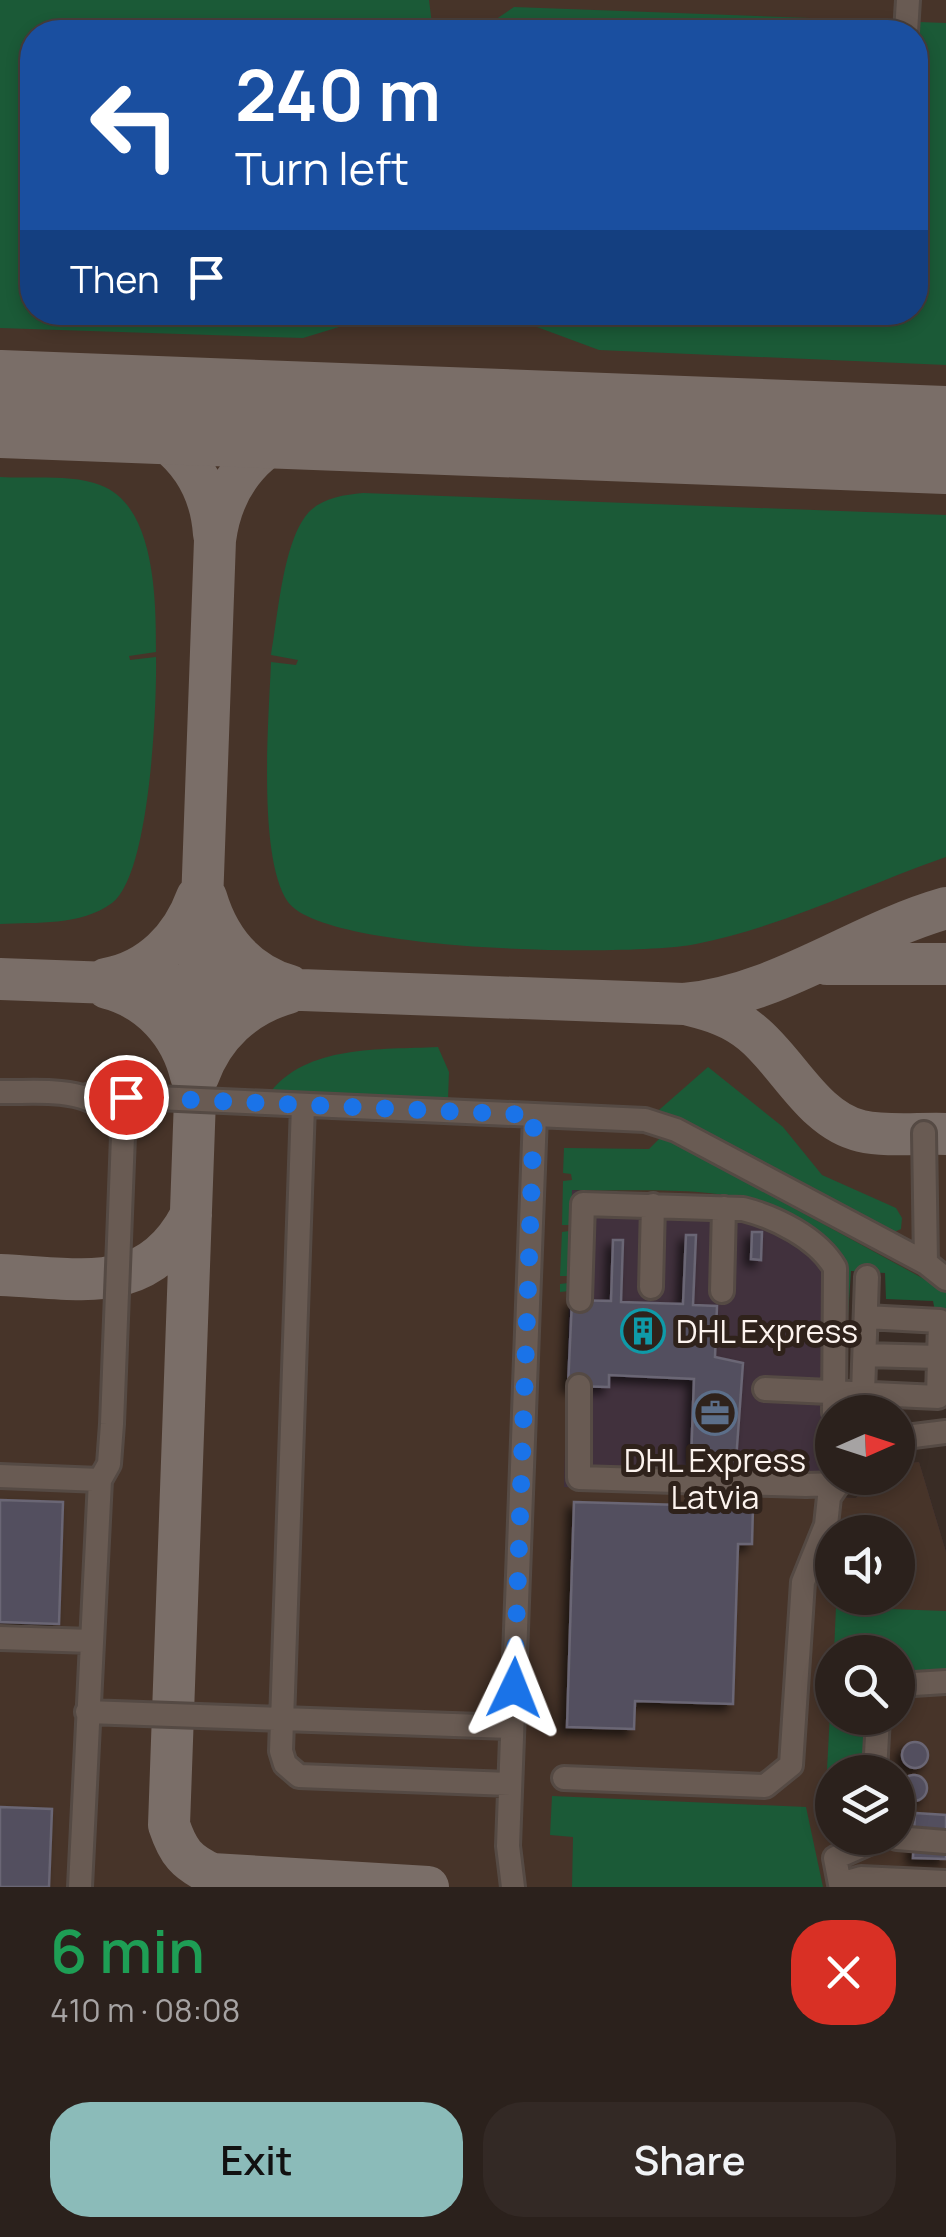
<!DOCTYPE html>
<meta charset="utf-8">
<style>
body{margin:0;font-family:Manrope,sans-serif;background:#332925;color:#f1f3f6;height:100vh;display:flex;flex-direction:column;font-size:38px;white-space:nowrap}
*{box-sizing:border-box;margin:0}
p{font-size:32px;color:#a6a3a3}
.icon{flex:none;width:55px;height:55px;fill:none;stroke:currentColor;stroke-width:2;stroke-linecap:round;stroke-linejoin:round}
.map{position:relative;height:1887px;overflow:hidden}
.details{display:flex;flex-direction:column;background:#2b211c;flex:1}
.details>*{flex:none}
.guide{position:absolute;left:20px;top:20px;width:908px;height:305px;border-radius:40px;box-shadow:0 5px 15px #0003,0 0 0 2px #473e3b;background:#1a4fa0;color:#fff;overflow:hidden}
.needle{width:65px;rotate:87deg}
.controls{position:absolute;left:815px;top:1395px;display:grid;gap:20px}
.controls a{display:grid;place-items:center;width:100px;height:100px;border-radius:50%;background:#2b211c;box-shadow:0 5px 15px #0003,0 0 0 2px #473e3b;font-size:50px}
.pin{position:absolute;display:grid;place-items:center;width:85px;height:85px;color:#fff;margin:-42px;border:5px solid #fff;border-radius:50%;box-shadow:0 2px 10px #0007}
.me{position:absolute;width:110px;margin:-55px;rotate:2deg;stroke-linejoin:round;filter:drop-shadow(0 0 8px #0008)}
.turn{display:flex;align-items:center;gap:35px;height:210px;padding:0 50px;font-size:45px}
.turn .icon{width:130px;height:130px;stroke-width:2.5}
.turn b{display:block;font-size:70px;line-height:85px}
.then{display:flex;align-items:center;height:95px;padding:0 50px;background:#0003;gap:20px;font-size:38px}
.round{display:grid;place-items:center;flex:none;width:105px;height:105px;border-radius:40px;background:#332925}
.overview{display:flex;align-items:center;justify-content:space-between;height:170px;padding:0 50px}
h1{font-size:60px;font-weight:600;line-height:75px;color:#1e9e55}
.primary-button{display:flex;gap:20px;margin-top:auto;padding:20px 50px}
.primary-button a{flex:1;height:115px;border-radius:40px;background:#8bbbb9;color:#111;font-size:40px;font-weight:600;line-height:115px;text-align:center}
.primary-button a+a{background:#332925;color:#f1f3f6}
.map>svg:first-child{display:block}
.commercial{fill:#41313d;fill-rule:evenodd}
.built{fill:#473429;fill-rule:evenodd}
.green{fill:#1b5a37}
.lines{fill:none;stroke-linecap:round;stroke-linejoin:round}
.taxiway{stroke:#7a6e68;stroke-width:42}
.runway{stroke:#7a6e68;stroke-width:108}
.building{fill:#53505e;stroke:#6a6674;stroke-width:2.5;filter:url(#shadow)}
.minor-casing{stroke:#554a44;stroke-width:28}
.minor{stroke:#695b53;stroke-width:22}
.route{stroke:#1a73e8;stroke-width:18;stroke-dasharray:0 32.4}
.labels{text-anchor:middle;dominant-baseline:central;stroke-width:10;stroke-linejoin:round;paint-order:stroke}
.poi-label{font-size:32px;fill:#fcf3ee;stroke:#2f221b;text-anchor:start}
</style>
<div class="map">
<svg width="946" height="1887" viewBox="0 0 946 1887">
<defs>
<filter id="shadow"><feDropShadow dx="-6" dy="6" stdDeviation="5" flood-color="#0009"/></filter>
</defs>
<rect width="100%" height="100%" fill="#392c25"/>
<path class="commercial" d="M572,1190l203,8 55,42 -9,234 -15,22 50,2 18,-20h24v-14l21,-2 27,90v59l-114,41 -269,-165zM832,1532h66v66h-66z"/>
<path class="built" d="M0,0h946v1294l-171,-96 -203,-8 -8,297 292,11 18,-20h24v-14l21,-2 27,90v335h-946zM32,32h883v280h-883zM832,1532h66v66h-66zM832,1652h66v66h-66zM832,1772h66v66h-66z"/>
<path class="green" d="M0,0h429l4,32h-401v280l353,1 -82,25 -303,-10z
M514,7l432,16v342l-347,-15 -92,-34 -1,-3 409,-1v-280h-429v-6z
M0,477c31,2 72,-3 100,8 56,20 56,117 56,167l-27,4 1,4 26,-3c1,48 -6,218 -44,246 -31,23 -76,19 -112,21z
M363,493l583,22v342c-83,29 -164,70 -250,87 -64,13 -371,9 -408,-42 -31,-45 -19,-185 -17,-240l25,3 2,-5 -27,-5c7,-37 12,-119 40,-145 15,-13 33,-15 52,-17z
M438,1047l11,25 -1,27 -179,-5c37,-50 112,-44 169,-47z
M708,1067l75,60 39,48 74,33 6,10 -1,11 -11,5 -9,-3 -222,-121z
M662,1136l284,155v21l-11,-1 -2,-10 -47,-2 -1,-26 -34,-2 -7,106v-116c-59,-86 -181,-68 -272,-71l-3,101 -9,1v-8l8,-1v-7h-8l2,-44 7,-1v-6h-7l1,-44 9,-1 -1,-6 -8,-1 1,-25 85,1z
M836,1607l110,4v63h-48v-22h-64z
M832,1676v42h39l-2,54h-37v36l-7,-1z
M552,1796l254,11 17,80h-251l1,-50 -23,-2z"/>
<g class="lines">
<path class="taxiway" d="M90,408c66,15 119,52 124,126
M353,418c-73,5 -128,46 -138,122l-46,1285c9,27 17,37 43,49l216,13
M206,897c13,44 40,76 84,89
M827,964h119
M0,979l684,25c95,-9 171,-70 262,-96
M106,979c45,-8 76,-41 91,-82
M107,988c43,11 74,45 84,88
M689,1005c24,6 44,12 63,28 36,29 61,87 109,98 26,6 58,2 85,3
M198,1077c15,-42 47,-72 90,-84
M0,1275c80,3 147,23 191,-60"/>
<path class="runway" d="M0,404l946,36"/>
</g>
<path class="building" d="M752,1232h10l-1,28 -10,-1z
M686,1235h10l-3,70 24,1 -2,51 28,6 -7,98 -45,-1 3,-81 -85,-4v12l-41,-1 4,-86 39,1 2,-61h10l-2,62 62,2z
M0,1500l63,2 -4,122 -59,-2z
M574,1502l179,5 -1,37h-14l-5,160 -98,-3 -1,28 -67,-2z
M902 1755a13 13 0 1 1 26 0a13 13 0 1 1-26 0Z
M901 1788a13 13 0 1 1 26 0a13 13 0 1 1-26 0Z
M0,1807l52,2 -3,78h-49z
M915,1813l31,2v44l-33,-1z"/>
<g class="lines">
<g class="minor-casing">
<path id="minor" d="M906,32l2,-32
M0,1092c46,1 105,-9 123,44l-11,288 -3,40 -9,16 -20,407
M90,1095l555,25 31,10 250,133
M303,1105l-22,646 4,13 14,12 211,8
M924,1133l2,130 20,16
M651,1287l2,-82
M722,1291l2,-83
M580,1300l3,-96 160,5c32,8 75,29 92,59l-1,144
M865,1355l74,2
M579,1386v92l227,7 32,-1 9,-5
M765,1389l173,8 2,-76 -74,-4
M863,1393l4,-116
M898,1438l48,-6
M0,1476l100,4
M0,1638l92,3
M898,1685l48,-3
M87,1712l425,15
M875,1772l3,-54
M564,1778l201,8 26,-21 12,-183 23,-57 3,-28 9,-13
M880,1838l-45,20 5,26 21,-6 85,4
M897,1838l49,4
M513,1887l-5,-41 27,-731"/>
</g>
<use href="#minor" class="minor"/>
</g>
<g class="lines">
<path class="route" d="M126,1097l408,18 -20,573"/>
</g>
<defs>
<g id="building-ring" transform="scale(2.25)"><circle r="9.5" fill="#2f221b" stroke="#0f9aa8" stroke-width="1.5"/><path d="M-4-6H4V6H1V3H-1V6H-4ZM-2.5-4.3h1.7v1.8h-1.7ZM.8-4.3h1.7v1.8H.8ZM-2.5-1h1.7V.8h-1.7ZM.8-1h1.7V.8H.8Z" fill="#0f9aa8"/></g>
<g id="office-ring" transform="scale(2.25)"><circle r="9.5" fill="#2f221b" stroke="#5c6f8a" stroke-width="1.5"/><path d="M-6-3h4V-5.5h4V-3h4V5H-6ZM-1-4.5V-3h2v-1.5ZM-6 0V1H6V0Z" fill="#5c6f8a"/></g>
</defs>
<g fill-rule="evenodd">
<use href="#building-ring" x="643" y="1331"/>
<use href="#office-ring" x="715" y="1413"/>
</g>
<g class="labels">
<g class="poi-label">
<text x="676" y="1331">DHL Express</text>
<text x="715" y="1460" text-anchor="middle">DHL Express<tspan x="715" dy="37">Latvia</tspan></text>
</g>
</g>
</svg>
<div class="controls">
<a><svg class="needle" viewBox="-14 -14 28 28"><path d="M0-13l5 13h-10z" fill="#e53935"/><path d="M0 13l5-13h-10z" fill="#a6a3a3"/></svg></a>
<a><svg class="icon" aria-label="sound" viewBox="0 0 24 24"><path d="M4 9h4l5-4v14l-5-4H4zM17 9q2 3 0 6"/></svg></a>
<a><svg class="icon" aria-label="search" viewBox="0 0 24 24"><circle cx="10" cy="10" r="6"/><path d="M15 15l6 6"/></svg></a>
<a><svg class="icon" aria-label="layers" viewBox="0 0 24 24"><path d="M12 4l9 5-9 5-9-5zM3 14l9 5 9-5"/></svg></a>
</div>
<div class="pin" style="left:126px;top:1097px;background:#d93025"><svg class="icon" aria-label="arrive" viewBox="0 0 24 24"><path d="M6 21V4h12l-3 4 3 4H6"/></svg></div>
<svg class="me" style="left:514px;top:1688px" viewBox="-20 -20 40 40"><path d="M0-17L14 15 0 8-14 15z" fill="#1a73e8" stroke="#fff" stroke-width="4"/></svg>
<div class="guide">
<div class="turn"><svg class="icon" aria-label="left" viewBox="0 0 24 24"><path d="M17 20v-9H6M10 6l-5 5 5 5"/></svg><div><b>240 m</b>Turn left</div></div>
<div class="then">Then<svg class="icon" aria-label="arrive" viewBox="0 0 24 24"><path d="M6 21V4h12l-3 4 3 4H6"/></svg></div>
</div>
</div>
<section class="details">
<div class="overview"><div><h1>6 min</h1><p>410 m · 08:08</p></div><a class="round" style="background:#d93025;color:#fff"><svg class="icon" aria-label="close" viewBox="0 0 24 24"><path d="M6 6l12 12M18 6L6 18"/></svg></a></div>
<div class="primary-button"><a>Exit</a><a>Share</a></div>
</section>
